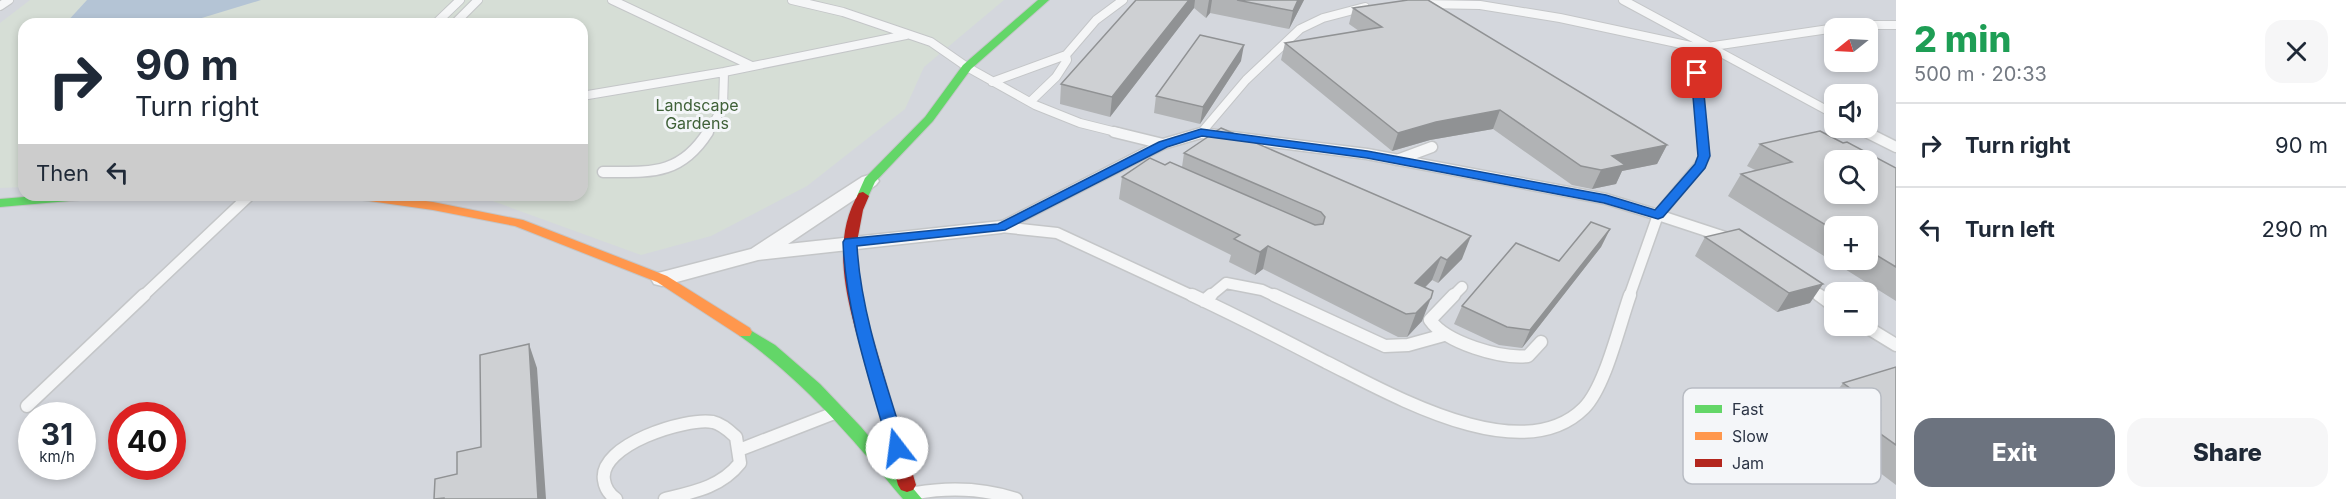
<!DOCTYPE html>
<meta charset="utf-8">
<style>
body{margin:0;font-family:Inter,sans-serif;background:#f6f6f7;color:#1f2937;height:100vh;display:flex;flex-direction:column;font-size:22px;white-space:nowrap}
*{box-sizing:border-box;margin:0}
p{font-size:20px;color:#747a83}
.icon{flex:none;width:33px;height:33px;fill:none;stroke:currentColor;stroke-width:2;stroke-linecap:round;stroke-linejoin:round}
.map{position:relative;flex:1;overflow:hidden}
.sheet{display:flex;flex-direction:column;background:#fff;width:450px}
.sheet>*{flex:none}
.top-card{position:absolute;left:18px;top:18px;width:570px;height:183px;border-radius:18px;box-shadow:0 3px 9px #0003;background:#fff;color:#1f2937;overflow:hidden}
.needle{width:39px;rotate:252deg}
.buttons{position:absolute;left:1824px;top:18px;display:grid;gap:12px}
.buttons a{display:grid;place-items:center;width:54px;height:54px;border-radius:12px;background:#fff;box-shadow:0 3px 9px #0003;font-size:30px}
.speed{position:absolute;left:18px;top:402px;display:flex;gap:12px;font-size:30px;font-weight:700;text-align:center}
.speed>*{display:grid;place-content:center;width:78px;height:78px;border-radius:50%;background:#fff;box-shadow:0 3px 9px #0003;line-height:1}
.speed small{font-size:15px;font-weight:400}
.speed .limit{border:9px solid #d22;background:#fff;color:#111}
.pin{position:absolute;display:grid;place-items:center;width:51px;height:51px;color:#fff;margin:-26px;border-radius:12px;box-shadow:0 3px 9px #0006}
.me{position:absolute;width:66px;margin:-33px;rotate:345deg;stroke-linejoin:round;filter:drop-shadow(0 0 4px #0008)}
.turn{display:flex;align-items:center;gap:21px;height:126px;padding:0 18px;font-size:27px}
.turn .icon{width:78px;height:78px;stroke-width:2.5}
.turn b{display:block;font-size:42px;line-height:51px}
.then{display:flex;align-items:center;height:57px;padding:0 18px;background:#0003;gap:12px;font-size:22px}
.round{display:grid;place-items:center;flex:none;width:63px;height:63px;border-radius:18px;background:#f6f6f7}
.summary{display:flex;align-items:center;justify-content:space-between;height:102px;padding:0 18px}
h1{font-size:36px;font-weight:800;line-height:45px;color:#1e9e55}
.action{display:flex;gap:12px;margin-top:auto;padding:12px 18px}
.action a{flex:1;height:69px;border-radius:18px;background:#6c737f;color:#fff;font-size:24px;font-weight:800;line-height:69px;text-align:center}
.action a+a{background:#f6f6f7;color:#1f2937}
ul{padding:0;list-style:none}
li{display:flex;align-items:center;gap:18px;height:84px;padding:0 18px;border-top:2px solid #e0e1e3}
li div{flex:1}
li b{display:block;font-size:22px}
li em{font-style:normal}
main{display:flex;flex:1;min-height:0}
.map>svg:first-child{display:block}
.built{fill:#d4d7dd;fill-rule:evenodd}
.green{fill:#d6ded6}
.water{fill:#b4c4d5}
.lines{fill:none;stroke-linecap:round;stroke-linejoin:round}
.lane-far2-casing{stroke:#c4c6c8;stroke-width:10}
.lane-far1-casing{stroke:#c4c6c8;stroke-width:13}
.lane-casing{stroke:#c4c6c8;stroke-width:15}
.street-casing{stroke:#c4c6c8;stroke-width:3}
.fast-casing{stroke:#c4c6c8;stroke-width:2}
.slow-casing{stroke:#c4c6c8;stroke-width:2}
.jam-casing{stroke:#c4c6c8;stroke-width:2}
.lane-far2{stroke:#f5f6f7;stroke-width:8}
.lane-far1{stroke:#f5f6f7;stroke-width:10}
.lane{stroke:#f5f6f7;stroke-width:12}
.street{fill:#f5f6f7;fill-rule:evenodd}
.fast{fill:#63d668;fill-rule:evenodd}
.slow{fill:#ff974d;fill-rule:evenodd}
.jam{fill:#b3261e;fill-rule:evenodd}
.wall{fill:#b1b3b5;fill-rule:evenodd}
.shaded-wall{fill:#909294}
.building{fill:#ced0d3;stroke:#909294;stroke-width:1.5;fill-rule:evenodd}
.route{fill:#1a73e8;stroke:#114b97;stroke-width:1.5}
.labels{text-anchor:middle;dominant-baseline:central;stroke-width:6;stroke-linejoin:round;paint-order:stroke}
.park-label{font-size:16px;fill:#3f6138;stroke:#f4f6f9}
.key{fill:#f4f6f9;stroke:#b8bcc3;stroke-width:1.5}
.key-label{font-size:16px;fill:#2b3445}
</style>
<main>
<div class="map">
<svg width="1896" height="499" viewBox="0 0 1896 499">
<rect width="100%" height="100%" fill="#e6e8ea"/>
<path class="built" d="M0,0h1896v499h-1896zM24,24h558v171h-558zM1834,28h34v34h-34zM1834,94h34v34h-34zM1834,160h34v34h-34zM1834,226h34v34h-34zM1834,292h34v34h-34zM32,416h50v50h-50zM122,416h50v50h-50z"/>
<path class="green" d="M30,0h974l-80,67 -19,42 -98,77 -96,50 -70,19 -165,-60h106v-171h-558v163l-24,1v-165z"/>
<path class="water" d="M87,0h174l-79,24h-117z"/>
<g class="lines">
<g class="lane-far2-casing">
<path id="lane-far2" d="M612,0l140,66
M792,0l51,12 88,30 36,25 68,38 45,18 40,10
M1623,0l211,114
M1423,4l57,1 80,13 140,30 156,-23h40
M0,6l9,-6
M435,24l25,-24
M454,24l24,-24
M1700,48l-3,25 5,60
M992,82l74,-27 30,-35 27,-20
M582,96l142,-24 182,-37
M1030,102l26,-25 11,-17 -1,-5
M1859,128l10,5
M707,133l16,-26 1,-35
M1201,133l45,-53 54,-51 23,-11 42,-11"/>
</g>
<g class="lane-far1-casing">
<path id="lane-far1" d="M1114,132l49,12
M1866,132l30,15
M1397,160l35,-13
M603,172c47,0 77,4 105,-40
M1658,215l73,24
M1658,215l42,-50 4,-8 -2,-25
M1805,286l16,11
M142,297l108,-102
M1195,297l-138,-64 -56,-6 162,-83 38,-11 166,21 239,45 52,16
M1209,297l17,-14 36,7 15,7
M1452,297l10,-10
M1629,297l29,-82"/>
</g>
<g class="lane-casing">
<path id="lane" d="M1192,295c45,21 90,44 134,67 63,31 195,109 258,46 21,-21 35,-82 46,-113
M1274,295l111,51 23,-1 36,-10
M1454,295l-24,25c16,23 71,39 98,36l13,-14
M1819,295l15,11
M1204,301l7,-6
M1865,326l31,19
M27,406l117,-111
M739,450l98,-38
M916,493c35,-6 66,-5 100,6
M616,499c-7,-5 -11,-11 -12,-19 -6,-35 82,-63 109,-58 9,2 16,9 23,15l4,26c-19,24 -46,29 -75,36"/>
</g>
<g class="street-casing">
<path id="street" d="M869,175l7,2 3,4 -3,4 -88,59 213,-23 7,2 3,4 -3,4 -7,2 -243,27 -96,26 -8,-2 -3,-5 3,-5 97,-25 111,-72z"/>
</g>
<g class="fast-casing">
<path id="fast" d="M1038,0h11l-78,69 -38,52 -58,61 -8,17h-8l-2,-3 8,-18 60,-61 38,-52z
M48,195h50l-6,4 -92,8v-8z
M745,327l30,18 45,39 41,43 61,72h-19c-50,-60 -99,-118 -163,-163l-2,-4 2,-4z"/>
</g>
<g class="slow-casing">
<path id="slow" d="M349,195h33l51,7 90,18 144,56 83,52 2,4 -2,4h-10l-83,-54 -142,-56 -82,-16 -78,-11z"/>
</g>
<g class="jam-casing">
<path id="jam" d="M863,192l6,4 -6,14 -6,32 1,29 7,40 51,174 -3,5 -6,2 -6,-2 -3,-5c-9,-36 -19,-72 -29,-107 -15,-57 -44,-130 -10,-185z"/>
</g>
<use href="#lane-far2" class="lane-far2"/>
<use href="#lane-far1" class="lane-far1"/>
<use href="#lane" class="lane"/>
<use href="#street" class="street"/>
<use href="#fast" class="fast"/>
<use href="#slow" class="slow"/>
<use href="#jam" class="jam"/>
</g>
<path class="wall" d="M1136,0h168l-15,29 -79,-16 -4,5 -12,-10 -84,109 -50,-13 1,-20z
M1353,8l314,137 -10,19 -35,7 -6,13 -24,5 -20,-4 -79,-56 -63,11 -38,11 -111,-91 4,-17 74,-12 -10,-7z
M1241,61l-41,63 -46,-11 2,-17z
M1843,143l53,25v133l-168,-105 13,-22 14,-4 -8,-4 13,-22zM1834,226h34v34h-34z
M1184,153l278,106 -24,24 -6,-3 -7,8 -3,33 -15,16h-9l-135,-68 -8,6 -26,-13 2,-7 -112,-56 3,-22 43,-12 17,2z
M1610,229l-9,18 -79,101 -23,-3 -45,-21 8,-18 97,-45z
M1705,237l105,66 -33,9 -82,-56z
M1896,367v118l-58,-44 12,-15 -25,-19 18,-24z"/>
<path class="shaded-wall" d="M1189,0h6l-1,8 -84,109 2,-20z
M1209,0h3l-2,13 -4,5z
M1298,0h6l-15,29 4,-18z
M1244,45l-3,16 -41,63 3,-17z
M1500,110l-7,19 -63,11 -38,11 6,-18 38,-11z
M1667,145l-10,19 -35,7 -6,13 -24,5 9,-19 11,-14z
M1610,229l-9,18 -79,101 8,-18z
M1471,236l-9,23 -24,24 9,-23z
M1268,246l-5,23 -8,6 5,-23z
M1441,257l-9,23 -26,26 9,-23z
M1823,284l-13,19 -33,9 12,-19z
M1431,298l-9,23 -15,16 9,-24z
M529,344l8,24 9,131h-8z"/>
<path class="building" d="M1136,0h53l-77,97 -51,-13z
M1237,0h61l-5,11z
M1408,0h20l239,145 -55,11 13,9 -24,5 -20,-4 -81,-56 -64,12 -38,11 -113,-90 97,-16 -29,-19z
M1200,35l44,10 -41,62 -47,-11z
M1221,128l250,108 -24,24 -6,-3 -26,26 18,8 -2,7 -15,15 -10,1 -138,-68 -8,6 -26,-13 6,-4 -118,-58 28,-19 15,7 5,-3 145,63 8,-1 2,-7 -4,-5 -137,-59z
M1820,131l23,12 4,-1 49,26v99l-28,-17v-24h-34v4l-93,-56 51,-12 -32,-18zM1834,160h34v34h-34z
M1591,222l19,7 -80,101 -23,-3 -45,-21 54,-63 43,18z
M1739,229l84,55 -34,9 -84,-56z
M529,344l9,155h-94v-1l-10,1 1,-20 22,-5v-22l24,-5 -1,-92z
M1896,367v78l-39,-28 23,-7 -37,-27z"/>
<path class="route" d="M1697,70l5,3 8,83 -5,12 -42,49 -5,2 -54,-16 -237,-45 -165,-22 -35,11 -162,83 -148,16c4,69 29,136 49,202l-3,5 -6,2 -6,-2 -2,-5c-19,-67 -43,-135 -46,-206l2,-3 153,-15 161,-82 42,-13 166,22 239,44 49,15 40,-46 3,-8 -7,-83z"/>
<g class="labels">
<g class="park-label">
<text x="697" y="105">Landscape<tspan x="697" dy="18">Gardens</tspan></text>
</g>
</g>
<rect x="1683" y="388" width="198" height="96" rx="9" class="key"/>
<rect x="1695" y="405" width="27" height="8" fill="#63d668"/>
<rect x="1695" y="432" width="27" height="8" fill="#ff974d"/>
<rect x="1695" y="459" width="27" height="8" fill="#b3261e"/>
<g class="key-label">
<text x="1732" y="415">Fast</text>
<text x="1732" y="442">Slow</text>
<text x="1732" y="469">Jam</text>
</g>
</svg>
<div class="buttons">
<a><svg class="needle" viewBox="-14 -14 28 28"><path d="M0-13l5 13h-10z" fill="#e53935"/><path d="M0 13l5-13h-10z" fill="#747a83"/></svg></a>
<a><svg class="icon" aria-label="sound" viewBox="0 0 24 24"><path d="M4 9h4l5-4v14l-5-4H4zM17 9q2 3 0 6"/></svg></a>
<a><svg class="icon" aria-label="search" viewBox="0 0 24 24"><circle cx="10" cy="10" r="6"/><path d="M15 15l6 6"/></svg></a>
<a>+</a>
<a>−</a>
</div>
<div class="speed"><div>31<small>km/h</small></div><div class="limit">40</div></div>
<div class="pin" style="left:1697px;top:73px;background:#d93025"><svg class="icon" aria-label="arrive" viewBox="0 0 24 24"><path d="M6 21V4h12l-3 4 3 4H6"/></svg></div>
<svg class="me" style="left:897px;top:448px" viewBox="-20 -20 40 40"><circle r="19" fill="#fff"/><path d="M0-13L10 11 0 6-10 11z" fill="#1a73e8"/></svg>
<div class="top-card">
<div class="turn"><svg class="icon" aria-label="right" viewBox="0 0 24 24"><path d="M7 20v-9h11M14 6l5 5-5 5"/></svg><div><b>90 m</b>Turn right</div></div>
<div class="then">Then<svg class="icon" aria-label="left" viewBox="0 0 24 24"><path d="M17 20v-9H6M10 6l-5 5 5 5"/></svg></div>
</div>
</div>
<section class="sheet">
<div class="summary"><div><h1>2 min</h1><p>500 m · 20:33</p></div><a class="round"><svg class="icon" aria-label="close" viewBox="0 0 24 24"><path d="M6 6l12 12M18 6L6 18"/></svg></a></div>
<ul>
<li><svg class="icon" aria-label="right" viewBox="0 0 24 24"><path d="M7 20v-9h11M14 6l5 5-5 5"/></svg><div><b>Turn right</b></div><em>90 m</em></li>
<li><svg class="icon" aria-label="left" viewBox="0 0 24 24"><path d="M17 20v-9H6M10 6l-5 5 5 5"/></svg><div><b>Turn left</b></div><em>290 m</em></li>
</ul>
<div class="action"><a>Exit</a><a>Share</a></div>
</section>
</main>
